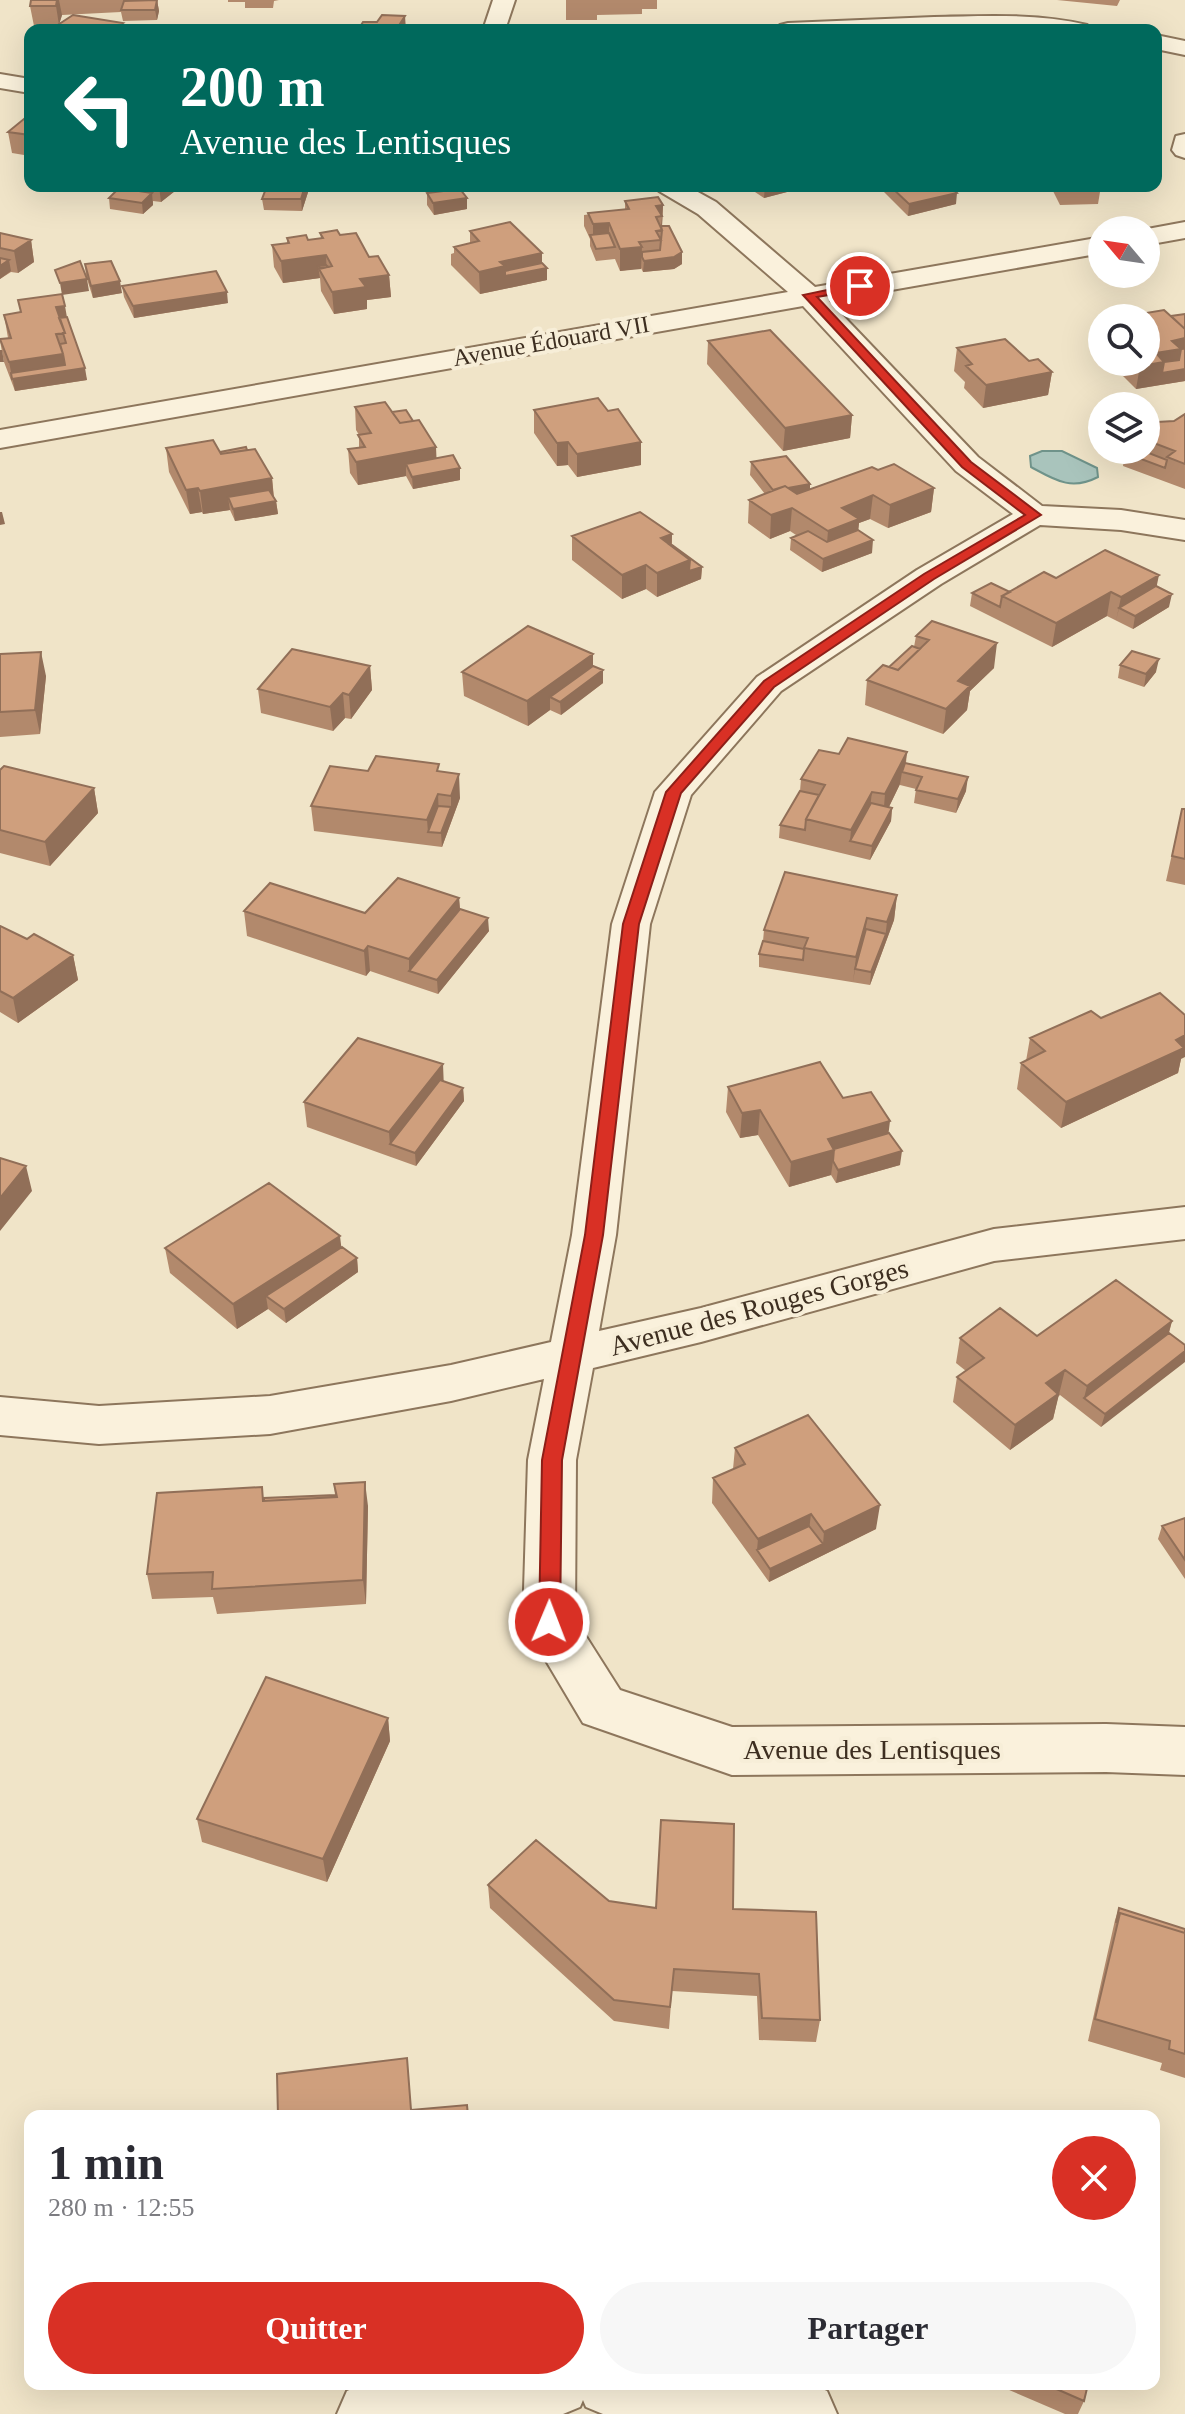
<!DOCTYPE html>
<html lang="fr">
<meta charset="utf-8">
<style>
body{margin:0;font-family:"Times New Roman",serif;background:#f7f7f7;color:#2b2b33;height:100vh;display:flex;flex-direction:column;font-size:30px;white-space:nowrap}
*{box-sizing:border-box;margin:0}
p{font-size:26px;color:#7c7c81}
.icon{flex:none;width:44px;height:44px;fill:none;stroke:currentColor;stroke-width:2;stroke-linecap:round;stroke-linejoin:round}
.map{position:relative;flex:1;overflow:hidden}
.details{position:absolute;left:24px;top:2110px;width:1136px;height:280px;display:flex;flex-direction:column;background:#fff;border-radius:16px;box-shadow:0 8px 32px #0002}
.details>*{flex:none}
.top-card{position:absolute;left:24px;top:24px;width:1138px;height:168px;border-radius:16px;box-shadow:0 8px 32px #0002;background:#00695c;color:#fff;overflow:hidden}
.needle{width:52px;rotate:299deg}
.fabs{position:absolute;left:1088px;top:216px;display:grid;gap:16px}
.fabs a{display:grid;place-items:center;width:72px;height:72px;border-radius:50%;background:#fff;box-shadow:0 8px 32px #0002;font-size:40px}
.pin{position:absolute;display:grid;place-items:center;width:68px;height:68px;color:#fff;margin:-34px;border:4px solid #fff;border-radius:50%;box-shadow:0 2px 8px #0007}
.me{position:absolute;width:88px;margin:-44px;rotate:1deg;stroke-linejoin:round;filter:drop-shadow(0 0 6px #0008)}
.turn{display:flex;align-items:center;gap:28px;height:168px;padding:0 24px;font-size:36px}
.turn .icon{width:104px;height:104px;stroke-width:2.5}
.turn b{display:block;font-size:56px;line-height:68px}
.round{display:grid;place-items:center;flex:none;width:84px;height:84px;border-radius:42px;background:#f7f7f7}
.overview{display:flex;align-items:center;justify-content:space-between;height:136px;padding:0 24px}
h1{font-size:48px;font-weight:700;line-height:60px}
.cta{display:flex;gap:16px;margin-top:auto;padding:16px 24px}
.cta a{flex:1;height:92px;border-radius:48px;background:#d93025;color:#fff;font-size:32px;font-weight:700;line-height:92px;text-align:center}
.cta a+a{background:#f7f7f7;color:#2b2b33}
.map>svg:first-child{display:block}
.water{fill:#a9c4bc;stroke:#6f938a;stroke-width:2}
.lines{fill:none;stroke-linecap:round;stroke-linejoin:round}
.minor-casing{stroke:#8d765c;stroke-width:4}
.minor{fill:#faf1dc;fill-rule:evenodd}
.wall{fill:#b2896c}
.shaded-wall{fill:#916f58}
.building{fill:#cf9f7d;stroke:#916f58;stroke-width:2}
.route{fill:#d93025;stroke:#8d1f18;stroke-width:2}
.labels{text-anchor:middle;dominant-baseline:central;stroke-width:8;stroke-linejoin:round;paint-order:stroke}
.far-street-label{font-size:24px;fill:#3d2e20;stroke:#f7eed8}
.street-label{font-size:28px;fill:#3d2e20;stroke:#f7eed8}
</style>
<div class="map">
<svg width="1185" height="2414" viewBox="0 0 1185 2414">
<rect width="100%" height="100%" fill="#f0e4c8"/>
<path class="water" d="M1042,451h20l35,17 1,9c-27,14 -43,3 -67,-10l-1,-11z"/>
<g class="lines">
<g class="minor-casing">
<path id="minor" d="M493,0h22l-10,30h-22z
M934,17c49,-1 104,-4 153,8l3,5h-313l3,-5 8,-2z
M1156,35l29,6v14l-29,-6z
M0,74l30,5v14l-30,-5z
M1185,134v24l-9,-3 -4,-5 4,-14z
M655,186h32l29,16 99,85 287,-50v16l-273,48 149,156 64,49 79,4 64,10v20l-64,-10 -81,-5 -99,59 -160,107 -90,104 -41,129 -34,311 -17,96 102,-23 293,-79 191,-22v32l-191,22 -293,81 -108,26 -17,92 -1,159 45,71 112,37 374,-3 79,3v48l-79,-3 -374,3 -149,-52 -60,-101 5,-162 16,-81 -93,22 -181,33 -171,10 -99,-9v-38l99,9 171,-10 181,-31 100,-23 21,-107 40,-311 43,-132 102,-115 160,-107 96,-56 -57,-43 -153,-165 -803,142v-18l788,-138 -90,-78 -39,-23z
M1185,222v16l-39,7v-15h-4z
M363,2384h448l16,7 10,23h-234l-17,-7 -3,-7 -3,7 -17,7h-226l10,-23z"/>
</g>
<use href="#minor" class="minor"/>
</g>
<path class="wall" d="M31,0h126l2,11 -2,9 -34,1 -2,-9 -59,3 -3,9 64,-1 1,7h-74l7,-5 -23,1 -4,-20z
M228,0h51l-5,1 -1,7h-28v-6h-17z
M566,0h91v9h-15v5l-45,1v5h-31z
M1057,0h63l-3,6z
M30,114v42l-18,-3 -4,-21z
M119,186h71l-7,6 -8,-1 -14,11 -8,-1v4l-10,9 -33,-5 -1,-11 11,-9z
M310,186l-8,25 -38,-1 -2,-11z
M746,186h64l-46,12z
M881,186h71l4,18 -48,12 -27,-27z
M1040,186h61l-3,18 -38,1 -8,-16h-11z
M427,193l40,5v11l-33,6 -7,-10z
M625,201l38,4 -1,21 20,26v12l-8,5 -31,3 -2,-4 -21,3 -5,-12 -19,2 -6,-15v-7l-6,-13v-11l41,-5z
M470,231l72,22v10l5,17 -67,14 -29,-29v-11l3,-1v-6l16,-4z
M0,233l31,7 3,22 -16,11 -7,-1 -11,7z
M320,233l20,2 29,22 20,18 2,22 -24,3v9l-33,5 -13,-23 -1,-13 -37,5 -9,-16 -2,-22 15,-2v-5l21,2 13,-2z
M85,264l37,29 -29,5 -7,-22z
M122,286l106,17 -94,15 -10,-21z
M1185,314v67l-49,8 -27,-27h37v-44h-12v-3l37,1z
M4,315l63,2 20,63 -72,11 -11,-29 -4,-21 8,-3z
M1102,324v31l-8,-8 4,-22z
M708,341l144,74 -2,23 -67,13 -76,-87z
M957,348l72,13 23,11 -4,23 -65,13 -19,-20 1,-6 -11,-11z
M355,407l37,5 45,46 23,10v12l-47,9 -7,-13 -48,9 -8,-12 -2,-24 11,-1v-13l-3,-5z
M534,410l107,55 -64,12 -9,-12 -11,1 -23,-33z
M1185,414v75l-62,-23 2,-13 4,-3h17v-19l28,-10z
M166,448l54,4 27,-2 25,28 2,19 2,4 2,13 -43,7 -5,-11 -27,4 -1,-2 -12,2 -21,-42z
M751,462l59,27 68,-19 56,18 -3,24 -43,16 -18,-9 -11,4 -1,7 14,23 -50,19 -32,-22 1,-12 5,-3 -6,-4 -20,8 -22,-16 1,-23 16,-6 -15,-19z
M672,534v11l30,22 -1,12 -44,18 -11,-8 -24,10 -50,-39v-24z
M1056,578l100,8 13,21 -36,22 -26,-13 -55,31 -82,-41 2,-13 38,-1z
M932,621l62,47 -24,23 -3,19 -24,24 -78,-29 2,-25 22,-13 25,-20 2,-11z
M0,654l46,22 -6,58 -40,3z
M1120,665l36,7 -12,15 -26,-9z
M370,666l2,24 -21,29 -6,-1 -12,13 -72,-18 -3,-24z
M462,672l141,11 -42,32 -11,-5 -22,16 -64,-30z
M907,752l-1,11 60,28 -10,22 -42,-10 2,-14 -16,-4v-1l-11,23 3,1 -1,13 -21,39 -91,-22 1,-13 20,-34 1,-12 38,-25z
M0,770l94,18 4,25 -48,53 -50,-13z
M368,771h72l20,27 -18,49 -128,-16 -3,-25z
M1182,809h3v76l-19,-4z
M897,895l-3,25 -24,65 -111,-18v-13l4,-13 1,-11z
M459,898l1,11 29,22 -51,63 -68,-23 -4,5 -119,-40 -3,-25 121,2z
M0,926l27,13 46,16 5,25 -60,43 -18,-11z
M1101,1018l80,41 -3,14 -117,55 -44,-39 4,-26 5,-2 4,-23z
M444,1082l19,6 1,13 -48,65 -109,-39 -3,-25z
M728,1087l115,11 46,35 11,32 -64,18 -5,-8 -42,12 -31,-52 -18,3 -14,-26z
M342,1247l15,11 1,14 -72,51 -18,-14 -31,20 -67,-56 -5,-25z
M1172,1321l-3,12 -68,94 -41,-32 -2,2 -5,22 -43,31 -57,-48 4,-25 9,-6 -10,-8 4,-25 77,-2z
M735,1448l141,81 -107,53 -57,-79 1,-25 20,-9z
M334,1484l34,22 -2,98 -149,10 -4,-17 -61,2 -5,-25 188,-79z
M1185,1518v61l-27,-40 4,-13z
M388,1718l2,23 -63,141 -125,-40 -5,-23z
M488,1885l168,23 77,1 87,111 -4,22 -57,-2 -2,-44 -85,-5 -3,38 -55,-8 -124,-113z
M1119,1908l66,21v149l-25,-8 2,-7 -74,-22 27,-121z
M995,2384h93l-4,17 -6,13h-13z"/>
<path class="shaded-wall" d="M57,0h2l3,15 -3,10 -3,-19z
M157,0l2,11 -2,9 -2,-10z
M405,16l1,14h-10z
M123,23l1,7h-11z
M159,186h16v5l-14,11z
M182,186h8l-7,6z
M305,186h5l-8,25 -1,-12z
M765,186h45l-46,12z
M152,193l1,12 -10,9 -1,-11z
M957,193l-1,11 -48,12 1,-12z
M467,198v11l-33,6 -1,-12z
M663,205l-1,21 -1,1 1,-11 -6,-10z
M609,223v22l-16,-2v-19z
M31,240l3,22 -16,11 -4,-22z
M642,247l-1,22 -21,2v-22z
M682,252v12l-8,5 -31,3 1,-11z
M542,253v16l5,-1v12l-67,14 -1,-22 21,-10z
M326,255l1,22 -9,-11 2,12 -37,5 -2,-22z
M9,260l2,11 -11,8v-13z
M389,275l2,22 -24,3v9l-33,5 -2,-22 28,-13z
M87,279l2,12 -27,4 -2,-12z
M120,281l2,12 -29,5 -2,-12z
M227,292l1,11 -94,15 -1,-12z
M65,306l4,23 -11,-11 -2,-11z
M1185,332v49l-25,4 2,-12 -2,12 -24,4 4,-23z
M0,350h2l2,12h-4z
M63,354l22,14 2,12 -72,11 -6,-29z
M1052,372l-4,23 -65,13 3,-23z
M852,415l-2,23 -67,13 2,-23z
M568,442v23l-11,1v-23z
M641,442v23l-64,12v-23z
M436,447l1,23 -31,-6v12l-48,9 -2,-23z
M460,468v12l-47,9 -1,-12z
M272,478l2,24 2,-1 2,13 -43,7 -2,-12 -5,-12 2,13 -27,4 -3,-23z
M810,484v13l-36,-6z
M198,488l4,24 -12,2 -4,-24z
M934,488l-3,24 -43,16 2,-23z
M873,495l-3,24 -11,4 -2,20 -31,12 2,-24 14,-23z
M792,508l-2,23 -20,8 1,-24z
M0,512h2l3,12 -5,1z
M672,534l-1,23 -10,-19z
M873,540l-1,13 -50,19 1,-13z
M690,560l12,7 -1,12 -44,18v-24z
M646,565v24l-24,10v-24z
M1159,575l-5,24 -35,9 -3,13 5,-24z
M1111,592l-4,24 -55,31 4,-24z
M1172,594l-3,13 -36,22 2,-13z
M997,643l-3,25 -24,23 -3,19 -24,24 3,-25 12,-28z
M41,652l5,24 -6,58 -5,-24z
M593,654v24l10,-8v13l-42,32 -1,-13 -10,-5v13l-22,16 -1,-25z
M1159,659l-3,13 -12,15 2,-13z
M370,666l2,24 -21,29 -2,-24z
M343,693l2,25 -12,13 -3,-24z
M907,752l-3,21 -2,-1 -2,12 -17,35 2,-25z
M459,774l1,24 -18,49 -1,-14 10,-26v-11z
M968,777l-2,14 -10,22 2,-14z
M94,788l4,25 -48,53 -5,-24z
M872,792l-3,24 -19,25 1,-11z
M438,794l1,25 -11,13 -1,-12z
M892,808l-1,13 -21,39 2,-14z
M897,895l-3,25 -10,27 3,-25z
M459,898l2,25 -52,48v-12z
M488,918l1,13 -51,63 -1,-14z
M867,918l-3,25 -9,26 -2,13 3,-25z
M886,934l-2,13 -14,38 1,-13z
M368,946l2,25 -4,5 -2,-25z
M73,955l5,25 -60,43 -5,-25z
M1185,1035v22l-4,2 -3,14 -117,55 5,-26z
M443,1064l1,25 -54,55 1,14 -2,-26z
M463,1088l1,13 -48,65 -1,-13z
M760,1110l-2,25 -18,3 2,-25z
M890,1121l-3,25 -54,15 -2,14 -42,12 2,-25 37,-23z
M902,1151l-2,14 -64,18 2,-13z
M26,1166l6,25 -32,40v-33z
M340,1236l3,25 -77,35 2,13 -31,20 -4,-25z
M357,1258l1,14 -72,51 -2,-14z
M1172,1321l-7,25 -81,52 3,-12z
M1185,1351v11l-84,65 4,-13z
M1065,1370l-12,49 -43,31 5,-25 31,-42z
M365,1482l3,24 -2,98 -3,-24z
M880,1505l-4,24 -107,53 1,-13 53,-25 1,-12z
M811,1514l-3,25 -51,11 1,-11z
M388,1718l2,23 -63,141 -4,-23z"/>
<path class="building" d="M31,0h26l-1,6h-26z
M157,0l-2,10h-34l3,-9z
M73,15l50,8 -10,7h-63z
M382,15l23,1 -9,14h-58l1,-1 19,1 5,-8h14z
M220,25l63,4 -66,1z
M30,114v21l-22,-3z
M267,186h38l-4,13h-39z
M890,186h60l7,7 -48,11z
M119,188l33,5 -10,10 -33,-5z
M460,189l7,9 -34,5 -6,-10z
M658,197l5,8 -7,1 6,10 -6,1 6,13 -6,1 5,9 -22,2 3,5 -22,2 -11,-26 -16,1 -5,-11 41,-4 -4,-8z
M510,222l32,31 -42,9 5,4 -26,6 -25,-25 25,-6 -9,-10z
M661,226h8l13,26 -8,5 -30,4 -2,-4v-5l18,-2 2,-20z
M337,230l3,5 16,-2 13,24 9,-1 11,19 -29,4 6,8 -34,5 -13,-23 13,-3 -6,-11 -45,6 -9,-16 17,-2 -2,-5 19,-3 2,5 15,-2 -3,-5z
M0,233l31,7 -17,11 -14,-3z
M609,233l6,14 -19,2 -6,-14z
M0,258l9,2 -9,6z
M80,261l7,18 -27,4 -5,-13z
M111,261l9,20 -29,5 -6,-22z
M542,263l5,5 -42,8v-5z
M326,265l2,2 -8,1 -2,-2z
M216,271l11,21 -94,14 -11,-20z
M62,294l3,12 -9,1 9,26 -9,1 7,20 -54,8 -9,-23 11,-1 -7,-23 17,-3 -3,-12z
M1164,310l21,19v9l-13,3 9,8 -25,4 8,9 -24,4 -4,-4h10v-44h-8l-4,-3z
M1185,314v15l-14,-13z
M67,317l18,51 -73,11 -1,-6 54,-8 -2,-11 -3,-10 6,-1 -3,-10h2l-6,-15z
M770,330l82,85 -67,13 -77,-87z
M1005,339l24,22 9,-2 14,13 -66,13 -20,-19 6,-2 -15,-16z
M1185,348v21l-23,4 2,-11 15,-2 2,-11z
M598,398l10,13 10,-2 23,33 -64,12 -9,-12 -11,1 -23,-33z
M385,402l15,21 19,-3 17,27 -80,15 -8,-13 17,-2 -7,-12 13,-2 -16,-26z
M406,410l7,11 -13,2 -8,-11z
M1185,414v50l-18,-7 8,-6 -29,-11v-9l11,-9 17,-1z
M213,440l8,14 34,-5 17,29 -72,13 -2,-3 -12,2 -20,-42z
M246,447l1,3 -26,4 -1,-2z
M1129,450h12l26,10 -2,8 -40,-15z
M453,455l7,13 -48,9 -6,-13z
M786,456l24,28 -22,4 -3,-2 -12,4 -22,-28z
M894,464l40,24 -44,17 -17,-10 -31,13 17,11 -31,12 -36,-23 -21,7 -22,-15 36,-14 12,8 75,-27 6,3z
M269,490l7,11 -43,8 -5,-12z
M640,512l32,22 -11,4 29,22 -33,13 -11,-8 -24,10 -50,-39z
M858,530l15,10 -50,19 -32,-21 17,-7 19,11z
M670,545h2l30,22 -13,4 1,-11z
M1105,550l54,25 -38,22 -10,-5 -55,31 -54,-27 42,-24 12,6z
M991,583l19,9 -8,4 -2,11 -28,-14z
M1156,586l16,8 -37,22 -16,-8z
M932,621l65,22 -39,38 12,5 -24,23 -79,-29 16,-15 15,5 31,-30 -13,-4z
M528,626l65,28 -66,47 -65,-29z
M912,646l8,3 -22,21 -9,-3z
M292,649l78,17 -21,29 -6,-2 -13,14 -72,-18z
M1132,651l27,8 -13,15 -26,-9z
M41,652l-6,58 -35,2v-58z
M593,666l10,4 -43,32 -10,-5z
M848,738l59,14 -22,42 -13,-2 -21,38 -45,-11 19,-34 -24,-6 18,-29 20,4z
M376,756l63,8 -2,7 22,3 -8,22 -13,-2 -11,26 -116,-14 19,-40 38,5z
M905,763l63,14 -10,22 -42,-9 6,-13 -20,-5z
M4,766l90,22 -49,54 -45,-12v-60z
M800,791l19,4 -13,24 -1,11 -25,-5z
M871,803l21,5 -20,38 -22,-5z
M438,806l13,1 -10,26 -13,-1z
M1182,809h3v50l-13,-3z
M785,872l112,23 -10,27 -20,-4 -11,39 -52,-9 4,-10 -44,-8z
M398,878l61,20 -50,61 -41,-13 -4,5 -120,-40 26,-28 95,30z
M460,909l28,9 -51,62 -28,-9z
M0,926l27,13 7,-5 39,21 -60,43 -13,-7z
M866,929l20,5 -15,38 -16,-3z
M763,941l41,8 -1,11 -44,-6z
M1160,993l25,22v20l-9,5 8,8 -118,54 -45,-39 24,-12 -15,-13 61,-27 10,7z
M358,1038l85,26 -54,68 -85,-30z
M820,1062l23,36 28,-6 19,29 -62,18 6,11 -43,12 -31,-52 -18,3 -14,-26z
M440,1080l23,8 -48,65 -25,-9z
M889,1133l13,18 -64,19 -5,-9 1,-12z
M0,1158l26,8 -26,32z
M269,1183l71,53 -107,68 -68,-56z
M342,1247l15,11 -73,51 -18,-13z
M1116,1280l56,41 -85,65 -22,-16 -19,13 12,11 -43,31 -58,-48 27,-19 -24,-20 40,-30 37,28z
M1169,1333l16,12v6l-80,63 -21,-16z
M808,1415l72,90 -56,27 -13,-18 -53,25 -45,-61 32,-14 -10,-16z
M365,1482l-2,98 -151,9 1,-17 -66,2 10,-81 105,-6 1,14 74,-4 -3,-13z
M335,1495l1,2 -72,4v-3z
M1185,1518v42l-23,-34z
M809,1526l14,18 -53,25 -13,-19z
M266,1677l122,41 -65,141 -126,-40z
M661,1820l73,4 -1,85 83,3 4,108 -58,-2 -3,-44 -85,-5 -4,38 -56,-7 -126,-115 48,-45 73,61 47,7z
M1119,1908l66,21v4l-65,-20 -4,10z
M1120,1913l65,20v121l-16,-5 1,-8 -75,-22z
M407,2058l4,52 56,-5 1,11h-190l-1,-42z
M1045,2384h43l-4,17z"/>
<path class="route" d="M860,283l6,3 -2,3 -47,8 154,165 70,53 -107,64 -160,108 -93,106 -42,131 -36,311 -41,225 -2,162 -3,6 -8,3 -7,-3 -3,-6 3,-162 43,-225 38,-311 43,-132 98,-111 160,-107 101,-59 -63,-48 -159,-172z"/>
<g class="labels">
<g class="far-street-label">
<text transform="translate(551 341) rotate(-10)">Avenue Édouard VII</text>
</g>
<g class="street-label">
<text transform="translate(759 1307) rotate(-15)">Avenue des Rouges Gorges</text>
<text x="872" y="1749">Avenue des Lentisques</text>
</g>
</g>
</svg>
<div class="fabs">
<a><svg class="needle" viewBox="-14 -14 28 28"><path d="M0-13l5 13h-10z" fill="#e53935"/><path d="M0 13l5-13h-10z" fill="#7c7c81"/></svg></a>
<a><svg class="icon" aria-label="search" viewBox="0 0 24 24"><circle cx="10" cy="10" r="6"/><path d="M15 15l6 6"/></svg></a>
<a><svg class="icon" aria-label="layers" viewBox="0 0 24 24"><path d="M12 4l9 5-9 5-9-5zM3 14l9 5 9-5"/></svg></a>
</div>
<div class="pin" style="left:860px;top:286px;background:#d93025"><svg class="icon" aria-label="arrive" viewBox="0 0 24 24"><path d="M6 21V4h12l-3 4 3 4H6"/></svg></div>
<svg class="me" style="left:549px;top:1622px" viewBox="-20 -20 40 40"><circle r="17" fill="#d93025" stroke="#fff" stroke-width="3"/><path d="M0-11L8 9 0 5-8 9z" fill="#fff"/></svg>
<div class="top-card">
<div class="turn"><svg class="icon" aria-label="left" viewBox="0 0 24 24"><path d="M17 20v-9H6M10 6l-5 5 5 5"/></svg><div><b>200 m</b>Avenue des Lentisques</div></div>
</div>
<section class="details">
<div class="overview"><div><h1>1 min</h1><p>280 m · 12:55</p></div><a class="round" style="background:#d93025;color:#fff"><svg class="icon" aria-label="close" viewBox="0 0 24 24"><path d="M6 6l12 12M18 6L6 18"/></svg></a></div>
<div class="cta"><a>Quitter</a><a>Partager</a></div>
</section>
</div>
